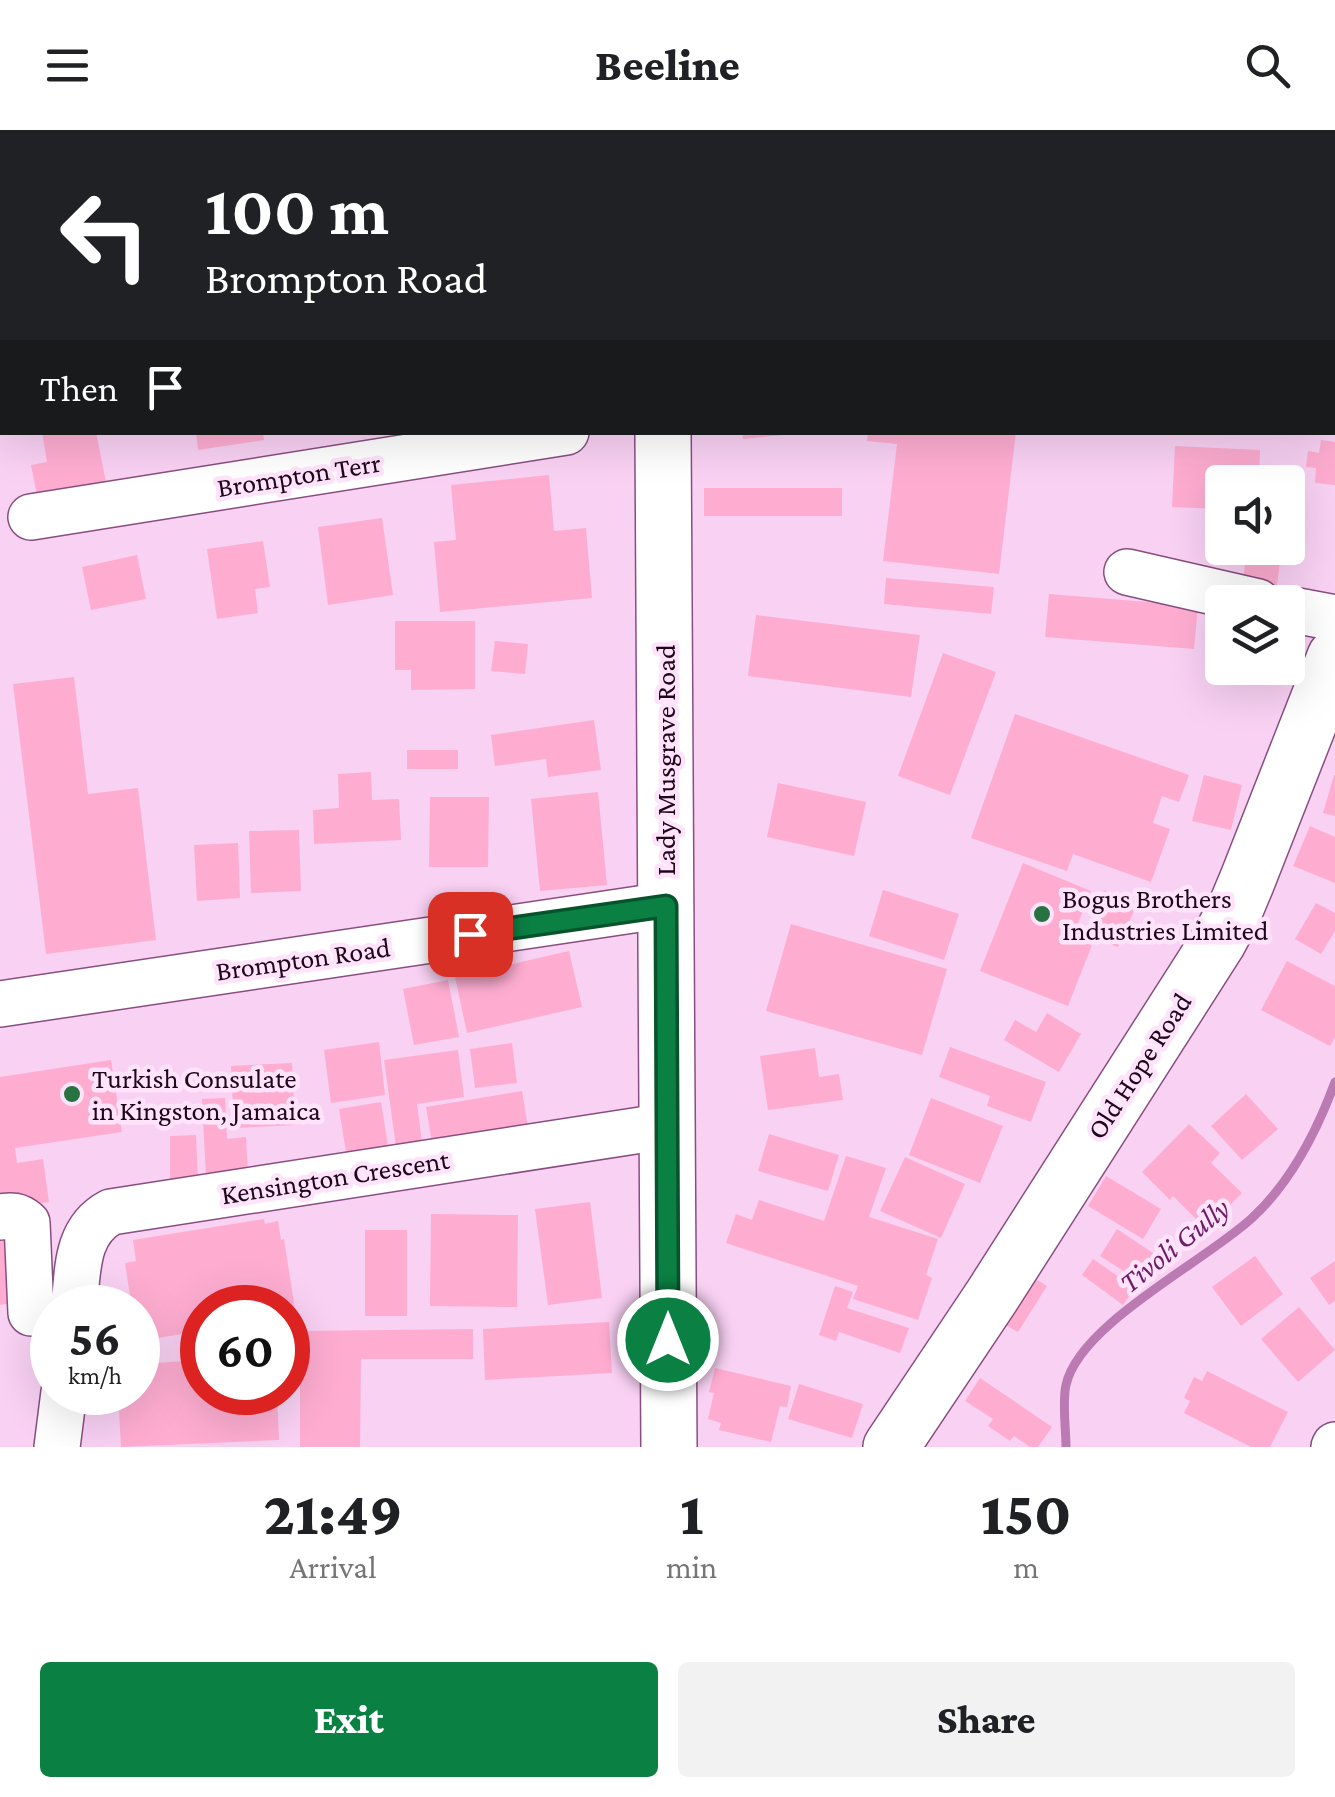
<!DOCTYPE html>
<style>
body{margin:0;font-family:"Crimson Pro",serif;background:#f2f2f2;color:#202124;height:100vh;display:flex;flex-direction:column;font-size:38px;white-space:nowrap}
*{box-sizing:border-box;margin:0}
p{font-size:32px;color:#757577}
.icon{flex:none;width:55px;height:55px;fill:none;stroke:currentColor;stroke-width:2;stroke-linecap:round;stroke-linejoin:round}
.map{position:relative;height:1317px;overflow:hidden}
.details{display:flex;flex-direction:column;background:#fff;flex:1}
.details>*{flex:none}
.banner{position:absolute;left:0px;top:0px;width:1335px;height:305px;box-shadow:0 10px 40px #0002;background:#202124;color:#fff;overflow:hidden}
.buttons{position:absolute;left:1205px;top:335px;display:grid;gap:20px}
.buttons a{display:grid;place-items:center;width:100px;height:100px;border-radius:10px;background:#fff;box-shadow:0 10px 40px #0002;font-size:50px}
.speed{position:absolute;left:30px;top:1155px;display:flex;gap:20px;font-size:50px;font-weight:700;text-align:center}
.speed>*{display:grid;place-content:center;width:130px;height:130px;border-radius:50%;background:#fff;box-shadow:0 10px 40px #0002;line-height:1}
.speed small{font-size:25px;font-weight:400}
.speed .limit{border:15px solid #d22;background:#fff;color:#111}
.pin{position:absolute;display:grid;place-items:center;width:85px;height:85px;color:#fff;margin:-42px;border-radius:20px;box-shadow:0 5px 15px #0006}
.me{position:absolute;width:110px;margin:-55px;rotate:0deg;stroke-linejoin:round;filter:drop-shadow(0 0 8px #0008)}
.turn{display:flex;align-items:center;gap:35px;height:210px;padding:0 40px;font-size:45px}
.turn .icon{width:130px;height:130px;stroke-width:2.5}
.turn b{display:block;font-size:70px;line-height:85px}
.then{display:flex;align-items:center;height:95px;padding:0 40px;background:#0003;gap:20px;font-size:38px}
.eta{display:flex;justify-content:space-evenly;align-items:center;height:170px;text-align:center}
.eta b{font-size:60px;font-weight:800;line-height:70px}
.primary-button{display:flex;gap:20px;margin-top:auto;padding:20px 40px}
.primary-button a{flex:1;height:115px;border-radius:10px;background:#0b8043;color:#fff;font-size:40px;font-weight:800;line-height:115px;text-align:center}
.primary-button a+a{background:#f2f2f2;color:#202124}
header{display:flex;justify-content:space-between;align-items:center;height:130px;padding:0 40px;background:#fff;font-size:45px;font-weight:800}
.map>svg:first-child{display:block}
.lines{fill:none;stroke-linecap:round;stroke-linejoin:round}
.stream{stroke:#bc7ab3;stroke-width:9}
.building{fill:#feadd1}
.minor-casing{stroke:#884e81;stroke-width:48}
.major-casing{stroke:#884e81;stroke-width:58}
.minor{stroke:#fff;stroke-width:45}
.major{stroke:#fff;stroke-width:55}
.route-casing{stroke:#07532c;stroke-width:25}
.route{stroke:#0b8043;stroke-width:18}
.poi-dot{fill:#267240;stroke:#fee3fa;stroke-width:4}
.labels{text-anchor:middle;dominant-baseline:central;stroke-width:9;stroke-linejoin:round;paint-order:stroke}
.street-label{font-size:28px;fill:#1e071b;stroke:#fee3fa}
.poi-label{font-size:28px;fill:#1e071b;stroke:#fee3fa;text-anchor:start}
.water-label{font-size:30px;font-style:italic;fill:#6d1d66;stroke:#fee3fa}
</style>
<header><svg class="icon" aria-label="menu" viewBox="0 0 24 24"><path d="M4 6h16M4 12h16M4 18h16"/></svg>Beeline<svg class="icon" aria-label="search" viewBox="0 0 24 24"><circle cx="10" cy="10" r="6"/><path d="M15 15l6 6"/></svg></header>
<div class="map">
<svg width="1335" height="1317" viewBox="0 0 1335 1317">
<rect width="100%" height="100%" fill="#f9d1f3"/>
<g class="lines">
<path class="stream" d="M1066,1317c0,-18 -4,-45 0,-62 13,-61 140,-124 186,-167 39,-36 65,-87 83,-136"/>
</g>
<path class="building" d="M42,302h54l11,55 -69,13 -7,-35 16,-3z
M196,302h67l1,8 -66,10z
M742,302h41v3l-40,4z
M868,302h148l-17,142 -116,-13 14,-117 -30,-3z
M1321,310l14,2v43l-20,-2 1,-15 -10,-1 2,-16 11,2z
M1175,316l85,4 -1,32h-37v27l-50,-2z
M549,345l5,56 32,-3 6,70 -152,14 -6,-70 22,-2 -5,-55z
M704,358h138v28h-138z
M382,388l11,77 -65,10 -10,-78z
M263,411l7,46 -15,2 3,24 -41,6 -10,-70z
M1247,418h35l-6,44 -34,-4z
M137,425l9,44 -55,11 -9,-43z
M886,448l108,9 -3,27 -107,-10z
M1049,464l149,12 -4,43 -149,-12z
M756,485l164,20 -9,62 -163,-21z
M395,491h80v68l-64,1v-20h-16z
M495,511l33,3 -3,30 -34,-3z
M943,523l53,19 -46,123 -52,-19z
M74,547l14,117 50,-6 18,152 -110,14 -33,-270z
M1015,584l174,61 -10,27 -17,-6 -9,27 17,6 -19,53 -78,-28 -6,17 -96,-33z
M594,590l7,50 -53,7 -2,-18 -51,7 -4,-31z
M407,620h51v19h-51z
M371,642l1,28 27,-1 2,41 -87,4 -1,-34 26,-2 -1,-34z
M1204,645l38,10 -11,45 -39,-9z
M1334,645h1v41l-12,-3z
M778,653l88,19 -12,54 -87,-19z
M598,662l9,93 -67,6 -9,-92z
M430,667h59l-1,70h-59z
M1310,696l25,11v46l-42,-17z
M299,700l2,61 -50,2 -2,-62z
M238,713l2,55 -43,3 -3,-56z
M1023,733l68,28 -19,47 20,7 -24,61 -88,-35z
M883,760l76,24 -15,46 -75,-24z
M1104,760l33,14 -19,43 -33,-13z
M1316,773l19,10v18l-14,23 -26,-15z
M791,794l156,45 -25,86 -156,-44z
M569,821l13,56 -115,26 -12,-56z
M1287,831l48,25v51l-5,9 -69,-36z
M448,850l11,57 -45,8 -11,-56z
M1047,883l34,21 -22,38 -55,-32 11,-20 21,12z
M379,912l6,53 -54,8 -7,-53z
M512,913l5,40 -42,5 -5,-39z
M950,917l96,35 -15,40 -44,-16 3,-10 -51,-19z
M815,918l4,29 20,-3 4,26 -75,10 -8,-54z
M458,920l6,47 -47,7 6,46 -26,4 -13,-94z
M111,930l11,72 -107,16 2,15 26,-4 6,43 -49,7v-132z
M292,933l3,62 -61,3 -3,-62z
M522,961l7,42 -96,16 -7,-42z
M1246,964l32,35 -36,31 -31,-34z
M225,968l2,41 19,-2 2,38 -42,3 -4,-79z
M931,968l72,28 -23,57 -71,-28z
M381,972l9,56 -42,6 -9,-55z
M1189,994l31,29 -9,10 31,30 -36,36 -33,-33 -3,4 -28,-28z
M769,1004l70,21 -11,36 -70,-20z
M196,1005l2,47h-28v-46z
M846,1026l40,12 -17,49 69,22 -12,36 6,3 -14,42 -65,-21 5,-13 -132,-43 10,-29 16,6 7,-20 65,21z
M905,1027l60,27 -24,54 -61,-27z
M1106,1046l55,33 -18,30 -55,-33z
M590,1072l12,96 -54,7 -13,-96z
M431,1084l87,1 -1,92 -87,-1z
M264,1089l1,5 13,-3 3,19 3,-1 12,77 -8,1v-9h-86v23l-64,10v-33h-19l-1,-3 13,-2 -6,-40 11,-2 -3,-21z
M12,1091l13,80 -25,4v-82z
M1117,1099l42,28 -17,26 -42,-27z
M365,1100h42v86h-42z
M1255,1126l28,38 -42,32 -29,-39z
M1093,1129l42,29 -12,17 -41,-30z
M1335,1131v40l-6,4 -19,-27z
M1034,1148l13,8 -29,46 -13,-7z
M835,1156l18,6 -6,16 62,20 -9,25 -61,-21 -3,9 -17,-6z
M1299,1177l36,43 -37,32 -37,-43z
M609,1192l3,51 -127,7 -2,-51z
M473,1199v30h-112l-1,88h-60v-116z
M202,1230v32h75l2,48 -158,7 -3,-55h20v-28z
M715,1238l76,18 -4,21 -7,-1 -9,36 -52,-12 2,-7 -13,-4 6,-26 -5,-1z
M1207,1241l81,41 -18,35h-19l-67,-34 6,-12 -6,-3 10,-21 8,4z
M980,1248l72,49 -14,20h-8l-16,-11 -4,5 -22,-15 5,-7 -28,-18z
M799,1254l64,20 -11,34 -64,-19z"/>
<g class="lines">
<g class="minor-casing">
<path id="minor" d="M287,0l1,2
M495,0v2
M919,0l6,2
M721,2l1,-2
M31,387l535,-85
M1127,442l131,30
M1288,479l47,9
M0,874l666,-99
M0,1087c11,-2 18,-2 27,6l4,90
M74,1178c4,-36 1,-77 37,-96l556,-86
M57,1317l7,-55
M1334,1317l1,-2"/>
</g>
<g class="major-casing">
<path id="major" d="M647,0v2
M663,302l6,1015
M891,1317l101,-151 226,-354 16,-30 13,-31 88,-224"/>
</g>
<use href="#minor" class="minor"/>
<use href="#major" class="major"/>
</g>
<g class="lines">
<g class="route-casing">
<path id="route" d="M470,804l196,-28 2,434"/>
</g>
<use href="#route" class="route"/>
</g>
<g class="poi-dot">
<circle cx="1042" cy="784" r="10"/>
<circle cx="72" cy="964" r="10"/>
</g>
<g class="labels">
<g class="street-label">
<text transform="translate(299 345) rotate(-9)">Brompton Terr</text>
<text transform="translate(665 630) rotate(-90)">Lady Musgrave Road</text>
<text transform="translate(303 829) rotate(-8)">Brompton Road</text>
<text transform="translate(1139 936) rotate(-57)">Old Hope Road</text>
<text transform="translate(335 1047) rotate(-9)">Kensington Crescent</text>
</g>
<g class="poi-label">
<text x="1062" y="768">Bogus Brothers<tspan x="1062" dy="32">Industries Limited</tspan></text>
<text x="92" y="948">Turkish Consulate<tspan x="92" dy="32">in Kingston, Jamaica</tspan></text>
</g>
<g class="water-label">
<text transform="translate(1174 1115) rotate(-39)">Tivoli Gully</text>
</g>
</g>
</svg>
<div class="buttons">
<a><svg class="icon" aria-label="sound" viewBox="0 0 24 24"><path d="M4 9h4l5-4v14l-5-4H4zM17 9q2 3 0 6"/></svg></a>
<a><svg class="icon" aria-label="layers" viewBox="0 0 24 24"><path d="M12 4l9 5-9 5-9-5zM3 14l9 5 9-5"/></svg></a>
</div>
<div class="speed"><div>56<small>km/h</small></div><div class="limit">60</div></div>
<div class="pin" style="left:470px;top:804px;background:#d93025"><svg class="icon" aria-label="arrive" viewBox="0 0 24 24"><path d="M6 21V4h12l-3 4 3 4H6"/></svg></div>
<svg class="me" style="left:668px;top:1210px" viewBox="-20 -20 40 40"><circle r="17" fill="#0b8043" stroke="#fff" stroke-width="3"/><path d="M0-11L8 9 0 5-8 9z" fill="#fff"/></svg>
<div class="banner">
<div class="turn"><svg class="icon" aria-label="left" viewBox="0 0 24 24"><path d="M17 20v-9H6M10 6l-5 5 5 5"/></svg><div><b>100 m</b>Brompton Road</div></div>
<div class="then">Then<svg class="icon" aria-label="arrive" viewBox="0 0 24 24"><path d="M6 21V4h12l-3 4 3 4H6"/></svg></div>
</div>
</div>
<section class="details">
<div class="eta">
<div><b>21:49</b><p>Arrival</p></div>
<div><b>1</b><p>min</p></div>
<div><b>150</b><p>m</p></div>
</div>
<div class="primary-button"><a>Exit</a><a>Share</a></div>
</section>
